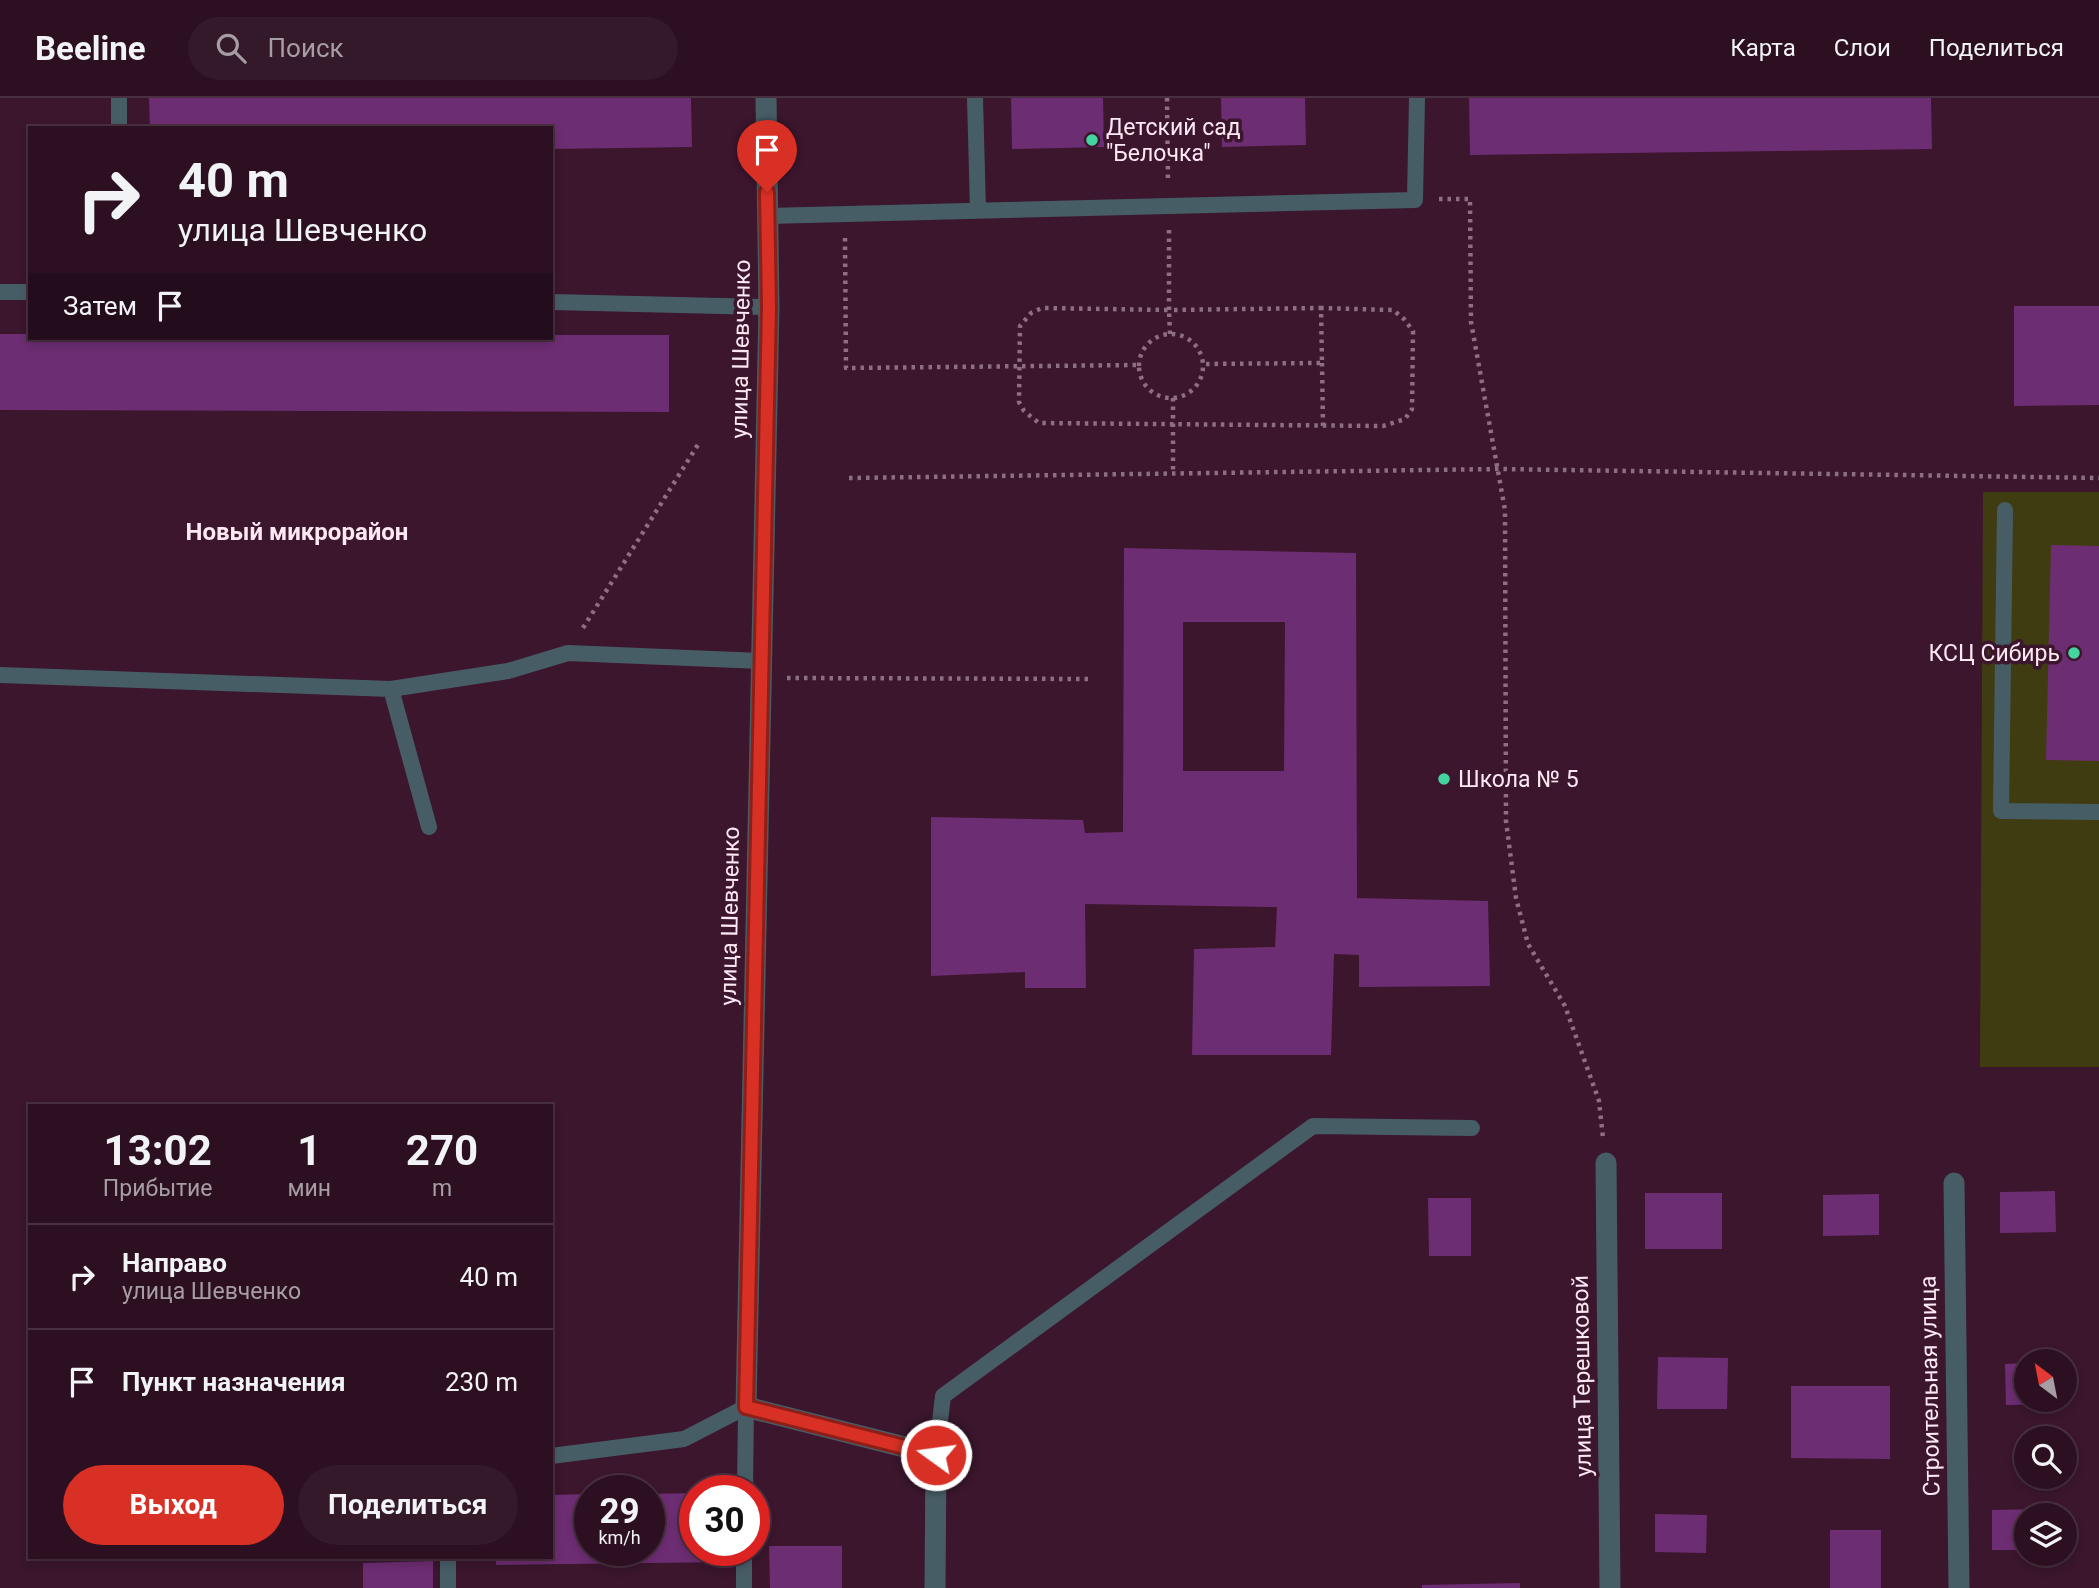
<!DOCTYPE html>
<html lang="ru">
<meta charset="utf-8">
<style>
body{margin:0;font-family:Roboto,sans-serif;background:#34192a;color:#f1f3f6;height:100vh;display:flex;flex-direction:column;font-size:26px;white-space:nowrap}
*{box-sizing:border-box;margin:0}
p{font-size:23px;color:#a69da5}
.icon{flex:none;width:38px;height:38px;fill:none;stroke:currentColor;stroke-width:2;stroke-linecap:round;stroke-linejoin:round}
.map{position:relative;flex:1;overflow:hidden}
.details{position:absolute;left:28px;top:1006px;width:525px;height:455px;display:flex;flex-direction:column;background:#2c1022;border-radius:0px;box-shadow:0 4px 10px #0003,0 0 0 2px #483040}
.details>*{flex:none}
.hud{position:absolute;left:28px;top:28px;width:525px;height:214px;border-radius:0px;box-shadow:0 4px 10px #0003,0 0 0 2px #483040;background:#2c1022;color:#f1f3f6;overflow:hidden}
.needle{width:46px;rotate:328deg}
.buttons{position:absolute;left:2014px;top:1251px;display:grid;gap:14px}
.buttons a{display:grid;place-items:center;width:63px;height:63px;border-radius:50%;background:#2c1022;box-shadow:0 4px 10px #0003,0 0 0 2px #483040;font-size:35px}
.speed{position:absolute;left:574px;top:1377px;display:flex;gap:14px;font-size:35px;font-weight:700;text-align:center}
.speed>*{display:grid;place-content:center;width:91px;height:91px;border-radius:50%;background:#2c1022;box-shadow:0 4px 10px #0003,0 0 0 2px #483040;line-height:1}
.speed small{font-size:18px;font-weight:400}
.speed .limit{border:10px solid #d22;background:#fff;color:#111}
.pin{position:absolute;display:grid;place-items:center;width:60px;height:60px;color:#fff;margin:-72px -30px;border-radius:50% 50% 50% 0;rotate:-45deg;box-shadow:0 0 7px #0007}
.pin .icon{rotate:45deg}
.me{position:absolute;width:77px;margin:-38px;rotate:284deg;stroke-linejoin:round;filter:drop-shadow(0 0 5px #0008)}
.turn{display:flex;align-items:center;gap:24px;height:147px;padding:0 35px;font-size:32px}
.turn .icon{width:91px;height:91px;stroke-width:2.5}
.turn b{display:block;font-size:49px;line-height:60px}
.then{display:flex;align-items:center;height:66px;padding:0 35px;background:#0003;gap:14px;font-size:26px}
.eta{display:flex;justify-content:space-evenly;align-items:center;height:119px;text-align:center}
.eta b{font-size:42px;font-weight:700;line-height:49px}
.button{display:flex;gap:14px;margin-top:auto;padding:14px 35px}
.button a{flex:1;height:80px;border-radius:42px;background:#d93025;color:#fff;font-size:28px;font-weight:700;line-height:80px;text-align:center}
.button a+a{background:#34192a;color:#f1f3f6}
ul{padding:0;list-style:none}
li{display:flex;align-items:center;gap:21px;height:105px;padding:0 35px;border-top:2px solid #483040}
li div{flex:1}
li b{display:block;font-size:26px}
li em{font-style:normal}
header{display:flex;align-items:center;gap:42px;box-sizing:border-box;height:98px;padding:0 35px;background:#2c1022;border-bottom:2px solid #483040}
header strong{font-size:33px}
nav{display:flex;gap:38px;margin-inline-start:auto;font-size:24px}
.search{width:490px;height:63px;background:#34192a;display:flex;align-items:center;gap:18px;box-sizing:border-box;padding:0 24px;border-radius:38px;color:#a69da5;font-size:26px}
.map>svg:first-child{display:block}
.green{fill:#403c11}
.building{fill:#6d2d72;fill-rule:evenodd}
.lines{fill:none;stroke-linecap:round;stroke-linejoin:round}
.path{stroke:#8d6f80;stroke-width:4.5;stroke-dasharray:3.5 5;stroke-linecap:butt}
.service{stroke:#475d66;stroke-width:16}
.minor{stroke:#475d66;stroke-width:21}
.route-casing{stroke:#8d1f18;stroke-width:18}
.route{stroke:#d93025;stroke-width:12}
.poi-dot{fill:#43d4a0;stroke:#3b162d;stroke-width:2.5}
.labels{text-anchor:middle;dominant-baseline:central;stroke-width:7;stroke-linejoin:round;paint-order:stroke}
.poi-label{font-size:23px;fill:#fde8f3;stroke:#3b162d;text-anchor:start}
.street-label{font-size:23px;fill:#fde8f3;stroke:#3b162d}
.neighbourhood-label{font-size:24px;font-weight:bold;fill:#fde8f3;stroke:#3b162d}
</style>
<header>
<strong>Beeline</strong>
<div class="search"><svg class="icon" aria-label="search" viewBox="0 0 24 24"><circle cx="10" cy="10" r="6"/><path d="M15 15l6 6"/></svg>Поиск</div>
<nav><a>Карта</a><a>Слои</a><a>Поделиться</a></nav>
</header>
<div class="map">
<svg width="2099" height="1490" viewBox="0 0 2099 1490">
<rect width="100%" height="100%" fill="#3b162d"/>
<path class="green" d="M1983,394h116v575h-119z"/>
<path class="building" d="M149,0h542l1,49 -141,2v-21h-401z
M1011,0h92l1,49 -92,2z
M1221,0h84l1,47 -84,2z
M1469,0h462l1,51 -462,6z
M2014,208h85v99l-85,1z
M0,236h30v4h521v-3h118v77l-669,-2z
M2051,447l48,1v215l-53,-1z
M1124,450l232,5 1,345 131,3 2,85 -131,1v-32l-25,-1 -3,101h-139l2,-106 81,-2 2,-40 -192,-3 1,84h-61v-16l-94,4v-159l152,3 2,13 38,-1zM1183,524h102l-1,149h-101z
M2055,1093l1,41 -56,1v-41z
M1645,1095h77v56h-77z
M1879,1096v41l-56,1v-41z
M1428,1100h43v58h-42z
M1658,1259l70,1 -1,51h-70z
M2026,1265v37h35v4l-55,1 -1,-41z
M1791,1288h99v73l-99,-1z
M695,1395v57h35l1,12 -235,3v-7h55v-63l39,-1v56h59v-56z
M2047,1411l1,7h-22v34h-34v-40z
M1655,1416l52,1 -1,38 -51,-1z
M1830,1432h51v58h-51z
M769,1448h73v42h-72z
M433,1463v27h-70v-25z
M1520,1485v5h-98v-3z"/>
<g class="lines">
<path class="path" d="M1167,0l1,84
M1439,101h31l1,123 34,188 1,311 10,77 12,46 37,62 34,95 4,37
M1169,132v80l152,-2 1,55 -119,1
M845,140l1,130 292,-3
M1139 268a32 32 0 1 1 64 0a32 32 0 1 1-64 0Z
M1170,236l-1,-24 -127,-2 -11,5 -11,13 -1,76 5,9 15,12 344,3 22,-7 7,-10 1,-78 -9,-12 -11,-9 -72,-2
M1322,265l1,63
M1173,300v76
M849,380l650,-9 600,9
M583,530l116,-185
M787,580l305,1"/>
<path class="service" d="M975,0l3,112
M119,30v-30
M767,118l648,-16 2,-102
M0,194h30
M551,204l218,5
M2005,412l-4,301 98,1
M0,577l391,14 117,-18 60,-18 193,8
M391,591l38,138
M936,1357l7,-59 370,-270 159,2
M551,1358l133,-17 62,-32 -1,84
M448,1460v30
M744,1490v-38"/>
<path class="minor" d="M766,0l3,209 -23,1100 190,48 -1,133
M1606,1065l4,425
M1954,1085l5,405"/>
</g>
<g class="lines">
<g class="route-casing">
<path id="route" d="M767,94l2,115 -23,1100 190,48"/>
</g>
<use href="#route" class="route"/>
</g>
<g class="poi-dot">
<circle cx="1092" cy="42" r="7"/>
<circle cx="2074" cy="555" r="7"/>
<circle cx="1444" cy="681" r="7"/>
</g>
<g class="labels">
<g class="poi-label">
<text x="1106" y="29">Детский сад<tspan x="1106" dy="26">"Белочка"</tspan></text>
<text x="2060" y="555" text-anchor="end">КСЦ Сибирь</text>
<text x="1458" y="681">Школа № 5</text>
</g>
<g class="street-label">
<text transform="translate(741 251) rotate(-89)">улица Шевченко</text>
<text transform="translate(730 818) rotate(-89)">улица Шевченко</text>
<text transform="translate(1582 1278) rotate(-91)">улица Терешковой</text>
<text transform="translate(1930 1288) rotate(-91)">Строительная улица</text>
</g>
<g class="neighbourhood-label">
<text x="297" y="434">Новый микрорайон</text>
</g>
</g>
</svg>
<div class="buttons">
<a><svg class="needle" viewBox="-14 -14 28 28"><path d="M0-13l5 13h-10z" fill="#e53935"/><path d="M0 13l5-13h-10z" fill="#a69da5"/></svg></a>
<a><svg class="icon" aria-label="search" viewBox="0 0 24 24"><circle cx="10" cy="10" r="6"/><path d="M15 15l6 6"/></svg></a>
<a><svg class="icon" aria-label="layers" viewBox="0 0 24 24"><path d="M12 4l9 5-9 5-9-5zM3 14l9 5 9-5"/></svg></a>
</div>
<div class="speed"><div>29<small>km/h</small></div><div class="limit">30</div></div>
<div class="pin" style="left:767px;top:94px;background:#d93025"><svg class="icon" aria-label="arrive" viewBox="0 0 24 24"><path d="M6 21V4h12l-3 4 3 4H6"/></svg></div>
<svg class="me" style="left:936px;top:1357px" viewBox="-20 -20 40 40"><circle r="17" fill="#d93025" stroke="#fff" stroke-width="3"/><path d="M0-11L8 9 0 5-8 9z" fill="#fff"/></svg>
<div class="hud">
<div class="turn"><svg class="icon" aria-label="right" viewBox="0 0 24 24"><path d="M7 20v-9h11M14 6l5 5-5 5"/></svg><div><b>40 m</b>улица Шевченко</div></div>
<div class="then">Затем<svg class="icon" aria-label="arrive" viewBox="0 0 24 24"><path d="M6 21V4h12l-3 4 3 4H6"/></svg></div>
</div>
<section class="details">
<div class="eta">
<div><b>13:02</b><p>Прибытие</p></div>
<div><b>1</b><p>мин</p></div>
<div><b>270</b><p>m</p></div>
</div>
<ul>
<li><svg class="icon" aria-label="right" viewBox="0 0 24 24"><path d="M7 20v-9h11M14 6l5 5-5 5"/></svg><div><b>Направо</b><p>улица Шевченко</p></div><em>40 m</em></li>
<li><svg class="icon" aria-label="arrive" viewBox="0 0 24 24"><path d="M6 21V4h12l-3 4 3 4H6"/></svg><div><b>Пункт назначения</b></div><em>230 m</em></li>
</ul>
<div class="button"><a>Выход</a><a>Поделиться</a></div>
</section>
</div>
